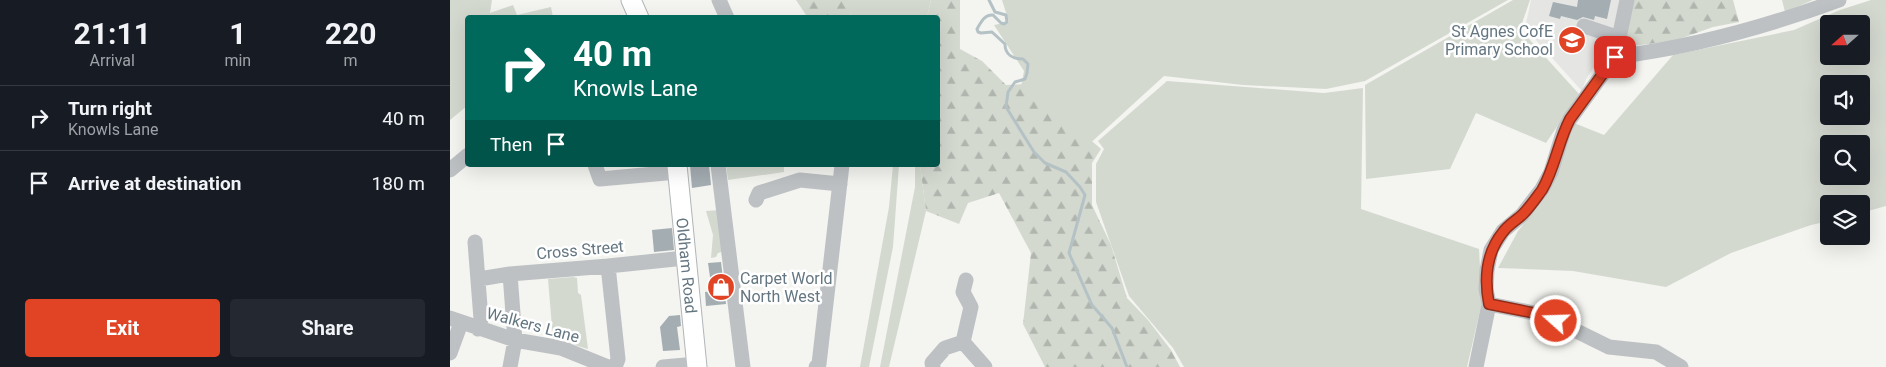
<!DOCTYPE html>
<style>
body{margin:0;font-family:Roboto,sans-serif;background:#242831;color:#f1f3f6;height:100vh;display:flex;flex-direction:column;font-size:19px;white-space:nowrap}
*{box-sizing:border-box;margin:0}
p{font-size:16px;color:#9ea1a6}
.icon{flex:none;width:28px;height:28px;fill:none;stroke:currentColor;stroke-width:2;stroke-linecap:round;stroke-linejoin:round}
.map{position:relative;flex:1;overflow:hidden}
.details{display:flex;flex-direction:column;background:#171b24;width:450px}
.details>*{flex:none}
.guide{position:absolute;left:15px;top:15px;width:475px;height:152px;border-radius:5px;box-shadow:0 5px 20px #0002;background:#00695c;color:#fff;overflow:hidden}
.needle{width:32px;rotate:249deg}
.tools{position:absolute;left:1370px;top:15px;display:grid;gap:10px}
.tools a{display:grid;place-items:center;width:50px;height:50px;border-radius:5px;background:#171b24;box-shadow:0 5px 20px #0002;font-size:25px}
.pin{position:absolute;display:grid;place-items:center;width:42px;height:42px;color:#fff;margin:-21px;border-radius:10px;box-shadow:0 2px 8px #0006}
.me{position:absolute;width:55px;margin:-28px;rotate:290deg;stroke-linejoin:round;filter:drop-shadow(0 0 4px #0008)}
.turn{display:flex;align-items:center;gap:18px;height:105px;padding:0 25px;font-size:22px}
.turn .icon{width:65px;height:65px;stroke-width:2.5}
.turn b{display:block;font-size:35px;line-height:42px}
.then{display:flex;align-items:center;height:48px;padding:0 25px;background:#0003;gap:10px;font-size:19px}
.eta{display:flex;justify-content:space-evenly;align-items:center;height:85px;text-align:center}
.eta b{font-size:30px;font-weight:700;line-height:35px}
.button{display:flex;gap:10px;margin-top:auto;padding:10px 25px}
.button a{flex:1;height:58px;border-radius:5px;background:#e04425;color:#fff;font-size:20px;font-weight:700;line-height:58px;text-align:center}
.button a+a{background:#242831;color:#f1f3f6}
ul{padding:0;list-style:none}
li{display:flex;align-items:center;gap:15px;height:65px;padding:0 25px;border-top:1px solid #363941}
li div{flex:1}
li b{display:block;font-size:19px}
li em{font-style:normal}
main{display:flex;flex:1;min-height:0}
.map>svg:first-child{display:block}
.built{fill:#e5e6e4}
.grass{fill:#d4d9d0;fill-rule:evenodd}
.forest{fill:url(#forest-firs)}
.lines{fill:none;stroke-linecap:round;stroke-linejoin:round}
.stream{stroke:#b4c2c5;stroke-width:3}
.building{fill:#a4adb2}
.major-casing{stroke:#b0b5b8;stroke-width:21}
.minor{stroke:#bdc1c4;stroke-width:15}
.major{stroke:#fff;stroke-width:19}
.route-casing{stroke:#922c18;stroke-width:12}
.route{stroke:#e04425;stroke-width:9}
.labels{text-anchor:middle;dominant-baseline:central;stroke-width:5;stroke-linejoin:round;paint-order:stroke}
.poi-label{font-size:16px;fill:#647681;stroke:#fff;text-anchor:end}
.street-label{font-size:16px;fill:#647681;stroke:#fff}
</style>
<main>
<section class="details">
<div class="eta">
<div><b>21:11</b><p>Arrival</p></div>
<div><b>1</b><p>min</p></div>
<div><b>220</b><p>m</p></div>
</div>
<ul>
<li><svg class="icon" aria-label="right" viewBox="0 0 24 24"><path d="M7 20v-9h11M14 6l5 5-5 5"/></svg><div><b>Turn right</b><p>Knowls Lane</p></div><em>40 m</em></li>
<li><svg class="icon" aria-label="arrive" viewBox="0 0 24 24"><path d="M6 21V4h12l-3 4 3 4H6"/></svg><div><b>Arrive at destination</b></div><em>180 m</em></li>
</ul>
<div class="button"><a>Exit</a><a>Share</a></div>
</section>
<div class="map">
<svg width="1436" height="367" viewBox="0 0 1436 367">
<defs>
<pattern id="forest-firs" width="22" height="20" patternUnits="userSpaceOnUse" patternTransform="scale(1.25)"><rect width="22" height="20" fill="#d4d9d0"/><path d="M5 1l3.5 6h-7zM16 11l3.5 6h-7z" fill="#b0b5ae"/></pattern>
</defs>
<rect width="100%" height="100%" fill="#f4f4f0"/>
<path class="built" d="M1081,0h89l-6,28 -10,24 -18,27 -4,12 -57,-63z"/>
<path class="grass" d="M0,0h42l-2,13 23,-8 4,10 34,-8 2,10 -85,1 -1,88 -17,14z
M407,0h74l-4,17 -78,1z
M552,0h506l-143,81 -39,8 -83,-4 -79,-9 -90,82 -56,-55 6,-32 -30,-46 15,-3z
M1063,0h17l-10,29 59,65 -33,49 -70,-30 -26,56 -84,10 -1,-94z
M1332,0h31l-28,12z
M1421,0h15v206l-25,7v-9h-32v17l-18,4 -80,28 -65,34 -93,-16 -75,-3 20,-37 22,-28 34,-80 30,12 69,-80 121,-25 46,-20zM1379,24h32v32h-32zM1379,84h32v32h-32zM1379,144h32v32h-32z
M717,81l157,12 39,-5 -2,121 118,40 3,53 -15,65h-283l-11,-19 -44,-52 -33,-94v-38l8,-15 -6,-8z
M276,165h58v7l-56,8z
M443,165h6l-6,82 -24,120h-9l29,-160z
M465,165h5l6,46 -37,156h-9l35,-180z
M270,210l5,41 -7,2 -2,4 -5,1 2,-23 -7,-24z
M123,277l4,1 1,15 3,2 7,54 -35,-10 -5,-60z"/>
<path class="forest" d="M346,0h61l1,2 -9,15 -41,1z
M481,0h29v49l22,12 24,24 20,-1 75,65 -9,14v42l19,40 16,53 21,22 23,30 9,17h-135l-22,-43 8,-71 -32,-60 -31,10 -9,21 -33,-13 -6,-46h18v-147l-11,-1z
M1181,0h102l6,22 -26,5 -39,14 -51,6z"/>
<g class="lines">
<path class="stream" d="M539,0l6,12 11,3 1,7 -3,2 -3,-1 -8,-8c-8,-1 -12,7 -16,14l1,3 3,1 11,-1 13,12c0,11 8,15 18,15l5,5 -1,9 -2,6 -10,3 -7,10 -2,15 28,45 11,11 21,9 14,15 5,8 -16,58 23,52 20,23 15,39"/>
</g>
<path class="building" d="M1128,0h33l-4,19 -12,-3 -1,4 -11,-3 -6,3 -16,-4 -1,3 -11,-3 4,-14 24,5z
M240,165h19l2,20 -19,3z
M222,228l2,22 -20,2 -2,-22z
M271,262l5,42 -20,2 -1,-14 7,-1 -4,-28z
M230,315l1,11 -4,1 3,23 -17,1 -3,-24 9,-11z"/>
<g class="lines">
<g class="major-casing">
<g id="major">
<path d="M181,0l8,18"/>
<path id="s1" d="M227,165l20,202"/>
</g>
</g>
<path class="minor" d="M269,0l8,18
M1134,26l36,12
M1165,57c78,-10 151,-30 224,-57
M145,165l5,14 77,-7
M268,165l25,202
M0,170l18,-15
M306,200l3,-7 41,-13 40,4
M25,242l6,77 -3,10
M158,266l10,93 -3,8
M60,274l5,66 -5,27
M29,279l31,-5 98,-8 77,-8
M1039,304l55,11 65,32 47,5 25,15
M0,318l65,22 46,8 47,19
M513,342l8,-35 -8,-15 3,-12
M513,342l22,25
M0,353l11,-30
M213,367l34,-3
M366,367l3,-3 23,-199
M483,367l-1,-4 13,-15 18,-6
M1026,367l13,-63 -3,-15 1,-19 4,-20 12,-19 19,-16 20,-26 9,-17 13,-42 6,-11 45,-62 12,-57"/>
<use href="#major" class="major"/>
</g>
<g class="lines">
<g class="route-casing">
<path id="route" d="M1106,321l-12,-6 -55,-11c-5,-26 -3,-51 14,-72 5,-7 14,-12 20,-18 7,-7 13,-16 19,-24 13,-22 16,-48 28,-71l45,-62"/>
</g>
<use href="#route" class="route"/>
</g>
<defs>
<g id="school-disc" transform="scale(1.4375)"><circle r="9.5" fill="#e04425" stroke="#fff"/><path d="M0-5L7-2L0 1L-7-2ZM-4 1L0 2.5L4 1V4Q0 6-4 4Z" fill="#fff"/></g>
<g id="shop-disc" transform="scale(1.4375)"><circle r="9.5" fill="#e04425" stroke="#fff"/><path d="M-5-2.5h2.3a2.7 3.5 0 0 1 5.4 0H5L5.5 6h-11ZM-1.5-2.5h3a1.5 2.3 0 0 0-3 0Z" fill="#fff"/></g>
</defs>
<g fill-rule="evenodd">
<use href="#school-disc" x="1122" y="40"/>
<use href="#shop-disc" x="271" y="287"/>
</g>
<g class="labels">
<g class="poi-label">
<text x="1103" y="31">St Agnes CofE<tspan x="1103" dy="18">Primary School</tspan></text>
<text x="290" y="278" text-anchor="start">Carpet World<tspan x="290" dy="18">North West</tspan></text>
</g>
<g class="street-label">
<text transform="translate(130 250) rotate(-5)">Cross Street</text>
<text stroke="none"><textPath href="#s1" startOffset="101">Oldham Road</textPath></text>
<text transform="translate(83 325) rotate(15)">Walkers Lane</text>
</g>
</g>
</svg>
<div class="tools">
<a><svg class="needle" viewBox="-14 -14 28 28"><path d="M0-13l5 13h-10z" fill="#e53935"/><path d="M0 13l5-13h-10z" fill="#9ea1a6"/></svg></a>
<a><svg class="icon" aria-label="sound" viewBox="0 0 24 24"><path d="M4 9h4l5-4v14l-5-4H4zM17 9q2 3 0 6"/></svg></a>
<a><svg class="icon" aria-label="search" viewBox="0 0 24 24"><circle cx="10" cy="10" r="6"/><path d="M15 15l6 6"/></svg></a>
<a><svg class="icon" aria-label="layers" viewBox="0 0 24 24"><path d="M12 4l9 5-9 5-9-5zM3 14l9 5 9-5"/></svg></a>
</div>
<div class="pin" style="left:1165px;top:57px;background:#d93025"><svg class="icon" aria-label="arrive" viewBox="0 0 24 24"><path d="M6 21V4h12l-3 4 3 4H6"/></svg></div>
<svg class="me" style="left:1106px;top:321px" viewBox="-20 -20 40 40"><circle r="17" fill="#e04425" stroke="#fff" stroke-width="3"/><path d="M0-11L8 9 0 5-8 9z" fill="#fff"/></svg>
<div class="guide">
<div class="turn"><svg class="icon" aria-label="right" viewBox="0 0 24 24"><path d="M7 20v-9h11M14 6l5 5-5 5"/></svg><div><b>40 m</b>Knowls Lane</div></div>
<div class="then">Then<svg class="icon" aria-label="arrive" viewBox="0 0 24 24"><path d="M6 21V4h12l-3 4 3 4H6"/></svg></div>
</div>
</div>
</main>
